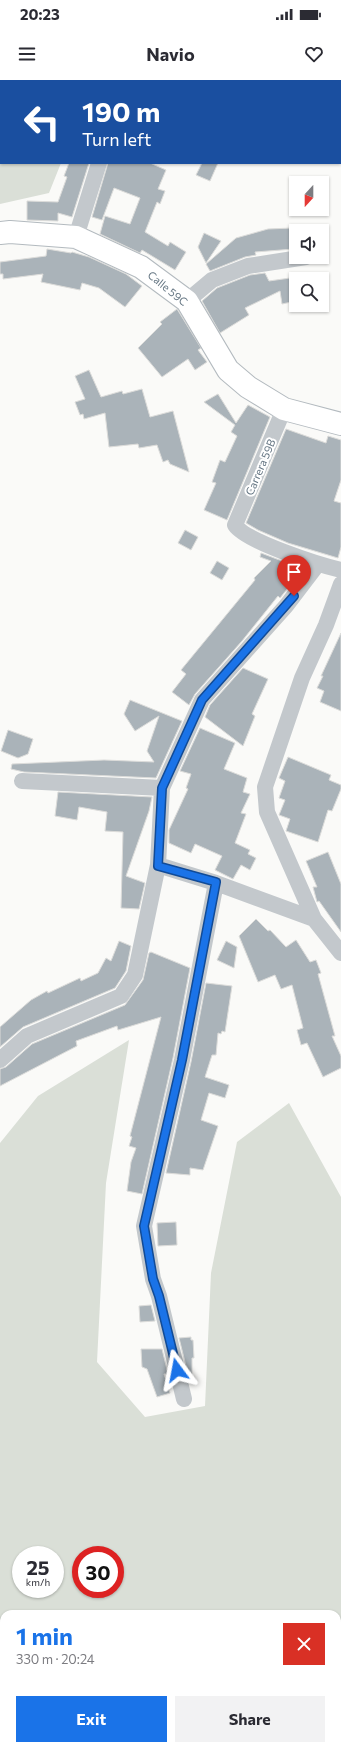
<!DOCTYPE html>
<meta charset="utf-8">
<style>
body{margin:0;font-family:Commissioner,sans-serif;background:#f2f2f3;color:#2b2b33;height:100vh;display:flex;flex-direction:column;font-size:15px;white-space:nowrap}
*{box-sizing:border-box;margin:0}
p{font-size:13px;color:#7c7c81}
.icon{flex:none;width:22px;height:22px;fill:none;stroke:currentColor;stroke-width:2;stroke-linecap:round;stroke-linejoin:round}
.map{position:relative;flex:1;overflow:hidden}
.panel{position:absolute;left:0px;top:1530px;width:341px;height:140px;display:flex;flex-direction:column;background:#fff;border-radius:12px 12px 0 0;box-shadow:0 1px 3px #0004}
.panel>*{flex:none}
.banner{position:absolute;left:0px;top:0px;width:341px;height:84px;box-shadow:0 1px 3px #0004;background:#1a4fa0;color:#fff;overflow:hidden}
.needle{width:26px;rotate:201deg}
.buttons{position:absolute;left:289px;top:96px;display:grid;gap:8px}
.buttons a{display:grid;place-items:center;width:40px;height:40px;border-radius:0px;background:#fff;box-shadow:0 1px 3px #0004;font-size:20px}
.speed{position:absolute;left:12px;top:1466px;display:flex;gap:8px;font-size:20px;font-weight:700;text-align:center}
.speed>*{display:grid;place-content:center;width:52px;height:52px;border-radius:50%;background:#fff;box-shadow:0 1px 3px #0004;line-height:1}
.speed small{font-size:10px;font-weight:400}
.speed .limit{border:6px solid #d22;background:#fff;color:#111}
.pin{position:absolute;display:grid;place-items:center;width:34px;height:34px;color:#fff;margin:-41px -17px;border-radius:50% 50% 50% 0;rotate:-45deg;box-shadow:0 0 4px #0007}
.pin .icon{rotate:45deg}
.me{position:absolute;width:44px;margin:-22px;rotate:347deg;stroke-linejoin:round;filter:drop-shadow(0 0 3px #0008)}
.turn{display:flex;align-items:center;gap:14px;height:84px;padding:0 16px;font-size:18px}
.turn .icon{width:52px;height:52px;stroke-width:2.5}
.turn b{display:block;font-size:28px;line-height:34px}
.round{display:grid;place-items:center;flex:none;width:42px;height:42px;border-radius:0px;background:#f2f2f3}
.summary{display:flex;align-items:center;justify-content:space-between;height:68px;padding:0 16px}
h1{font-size:24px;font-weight:700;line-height:30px;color:#1a73e8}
.cta{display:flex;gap:8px;margin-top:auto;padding:8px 16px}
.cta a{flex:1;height:46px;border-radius:0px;background:#1a73e8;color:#fff;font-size:16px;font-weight:700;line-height:46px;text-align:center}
.cta a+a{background:#f2f2f3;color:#2b2b33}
.status{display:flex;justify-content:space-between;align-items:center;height:28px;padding:0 20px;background:#fff;direction:ltr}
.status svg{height:11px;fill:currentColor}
header{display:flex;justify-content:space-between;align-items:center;height:52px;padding:0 16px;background:#fff;font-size:18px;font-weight:700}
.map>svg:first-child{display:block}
.green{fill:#dadfd7;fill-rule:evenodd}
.building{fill:#aab3b9;stroke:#dcdcda}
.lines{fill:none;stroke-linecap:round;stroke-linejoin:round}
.secondary-casing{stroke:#b3babf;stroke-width:24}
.street{stroke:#c3c8cc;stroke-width:16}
.secondary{stroke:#fff;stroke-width:22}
.route-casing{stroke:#114b97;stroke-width:10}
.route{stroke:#1a73e8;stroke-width:7}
.labels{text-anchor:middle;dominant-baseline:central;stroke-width:4;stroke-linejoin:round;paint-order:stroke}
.street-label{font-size:11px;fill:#657683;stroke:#fff}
</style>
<div class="status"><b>20:23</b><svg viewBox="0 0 49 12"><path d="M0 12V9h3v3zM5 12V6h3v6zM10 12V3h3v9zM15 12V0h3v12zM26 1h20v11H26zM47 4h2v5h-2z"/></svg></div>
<header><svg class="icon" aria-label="menu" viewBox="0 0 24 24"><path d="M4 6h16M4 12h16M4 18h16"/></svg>Navio<svg class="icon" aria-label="heart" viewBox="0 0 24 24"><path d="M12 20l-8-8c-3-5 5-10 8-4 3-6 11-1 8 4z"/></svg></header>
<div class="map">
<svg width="341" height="1670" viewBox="0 0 341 1670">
<rect width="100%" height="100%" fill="#fafaf8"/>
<path class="green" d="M0,0h89l-88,1v82h60l-12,30 -49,11z
M129,960l-23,143 -9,179 48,55 60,-11 6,-133 26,-131 52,-39 52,94v553h-341v-607l38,-47zM21,1475h34v34h-34zM81,1475h34v34h-34zM4,1534h333v132h-333z"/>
<path class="building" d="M69,83h20l-17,54 -14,-4v8l-31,-1v-19l31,1 9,-25 -3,-1z
M108,83h42l16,7 -8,19 7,2 -5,13 -3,-2 -12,30 23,14 2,-4 16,10 -11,18 -33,-20 -2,3 -40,-19 5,-18 25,8 10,-26 -26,-10 -12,32 -10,-3z
M202,83h16l-8,18 -14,-6z
M292,148l2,21 -39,3 1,3 -11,2 -35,14 -4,-7 30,-26 32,-9z
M204,153l17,8 -15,22 -8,-16z
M47,169l24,4 1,-1 17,5 37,17 16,12 -17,21 -26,-19 -17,-5 -2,7 -39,-8 2,-8 -40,5v-5h-3v-12l46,-6z
M265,193l4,8 35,-5 1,2 -2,1h-7v22l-14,3 -2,-13 -35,17 4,7 -29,18 -18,-32 15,-13 33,-13z
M177,229l24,39 -3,2 9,12 -12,8 -7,-11 -26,18 -24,-29 24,-24 -2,-2z
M89,290l12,27 21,-6 1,3 19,-5 8,28 23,-6 16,61 -19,-8 -2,-4 -5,2 -6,-17 -18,3 -1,-4 -29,3 -4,-34 -21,6 -1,-5 -3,1 -5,-13 10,-3 -10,-23z
M218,314l18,29 12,-18 22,12 -43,103 -23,-10 12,-27 -4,-1 8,-22 5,2 12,-26 -6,-4 4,-7 -31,-23z
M286,349l40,14 2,-7 13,4v40l-7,21 7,2v44l-3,11 -50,-15 -30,-13 -12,-7z
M185,450l13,7 -7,13 -13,-7z
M261,473l42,16 -23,29 -2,-2 -36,45 -47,53 -6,11 -17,-13 14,-18 -5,-4 74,-90 -1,-2 17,-17 -11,-4z
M217,481l12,7 -7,12 -12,-7z
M341,553v78l-21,-9 4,-11 -7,-3 6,-12h-2z
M243,588l25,11 -16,35 3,2 -12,30 -38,-29 5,-12z
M130,620l52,21 -26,57 -132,-6 -13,-3 1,-5 92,-4 50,2 -7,-11 12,-35 -24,15 -11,-17z
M200,648l35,15 -11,26 23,9 -4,14 7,2 -9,19 5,1 -11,29 15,7 -2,4 8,4 -6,12 -9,-5 -8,14 -18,-9 7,-14 -27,-12 -4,9 -22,-10v-13l19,-41 -2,-1 5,-14 -11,-3z
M8,650l25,9 -5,15 -10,4 -17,-7z
M288,677l43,18 -2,5 12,5v4l-9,22 -4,-1 -10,32 -32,-11 4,-12 -11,-4 6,-15 -6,-2 6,-17 -6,-3z
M58,712l94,5 -3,14 -23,65 19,7 -6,26 -18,-1 2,-76 -18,-1 2,-19 -28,-5 -2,13 -22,-4z
M328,772l13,32v48l-22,-31 -2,1 -4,-15h4l-11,-26z
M256,839l12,12 2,-1 16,17 10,-7 14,22 6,-2 5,13 -3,1 17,62h-3l9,20v12l-18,9 -16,-34 -6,2 -4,-15 6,-2 -11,-43 -11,4 -6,-14 -17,7 -19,-46z
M119,861l12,5 -5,25 -11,17 -92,39 -23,20v-20l31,-27 16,-9 1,2 32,-15 1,3 17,-8 8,-15 5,3z
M226,861l11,6 -3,21 -17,-8z
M151,872l39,16 -17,90 -31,136 -15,-3 4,-29 5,-14 -7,-2 3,-9 -2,-1 31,-119 -43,13 -1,-4 -41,15 1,5 -77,40v-17l6,-2 26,-23 93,-39 18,-25 6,-27z
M206,903l26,3 -7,46 -3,-1 -1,3 -3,-1 -2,22h-4l-7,22 24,8 -4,13 -16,-5 -8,27 17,6 -15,44 -13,-2v7l-24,-2 25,-111z
M176,1142l1,23 -19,1 -1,-23z
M151,1225l4,16 -15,1 -1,-16z
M191,1257v3h2l1,18h-2v16h-4l-9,-36z
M141,1269h21l6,25h-4l6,19 -13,4 -10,-28 -5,-2z"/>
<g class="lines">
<g class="secondary-casing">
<path id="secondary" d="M0,153l10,-1 66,5 65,30 46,34 41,69 20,17 36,22 57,15"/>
</g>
<path class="street" d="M331,0l1,1
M139,1v-1
M76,157l23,-74
M187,221l25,-21 36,-14 58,-9
M284,329l-49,116c11,17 85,40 106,45
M341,504l-15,41 -24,53 -37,109 2,25 47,107 27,34
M22,701l140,7
M158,785l58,18 98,36
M0,980l27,-24 94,-40 14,-21 23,-110 4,-77 40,-88 84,-94 32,-42
M184,1319l-25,-103 -6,-17 -9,-53 38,-166 34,-177"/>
<use href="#secondary" class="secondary"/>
</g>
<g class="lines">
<g class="route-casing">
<path id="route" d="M177,1290l-18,-74 -6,-17 -9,-53 38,-166 34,-178 -58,-16 4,-78 40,-88 92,-104"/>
</g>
<use href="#route" class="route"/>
</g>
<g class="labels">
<g class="street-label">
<text transform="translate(168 208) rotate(39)">Calle 59C</text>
<text transform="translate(260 387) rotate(-67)">Carrera 59B</text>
</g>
</g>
</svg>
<div class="buttons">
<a><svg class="needle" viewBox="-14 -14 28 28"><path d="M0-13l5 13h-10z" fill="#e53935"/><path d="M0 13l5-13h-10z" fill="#7c7c81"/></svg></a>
<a><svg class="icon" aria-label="sound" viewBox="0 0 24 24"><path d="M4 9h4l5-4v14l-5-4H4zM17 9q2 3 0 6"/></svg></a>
<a><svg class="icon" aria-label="search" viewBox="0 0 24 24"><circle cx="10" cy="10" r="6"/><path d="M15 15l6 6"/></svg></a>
</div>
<div class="speed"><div>25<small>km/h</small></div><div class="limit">30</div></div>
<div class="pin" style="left:294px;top:516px;background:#d93025"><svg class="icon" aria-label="arrive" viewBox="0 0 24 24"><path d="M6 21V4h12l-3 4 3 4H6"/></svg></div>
<svg class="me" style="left:177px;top:1290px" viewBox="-20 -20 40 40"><path d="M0-17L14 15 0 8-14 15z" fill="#1a73e8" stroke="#fff" stroke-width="4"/></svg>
<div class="banner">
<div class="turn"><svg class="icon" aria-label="left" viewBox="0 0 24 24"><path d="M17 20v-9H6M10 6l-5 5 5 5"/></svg><div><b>190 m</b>Turn left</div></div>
</div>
<section class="panel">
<div class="summary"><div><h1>1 min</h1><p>330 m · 20:24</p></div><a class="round" style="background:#d93025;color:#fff"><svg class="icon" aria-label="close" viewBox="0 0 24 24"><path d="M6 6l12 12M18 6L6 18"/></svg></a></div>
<div class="cta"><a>Exit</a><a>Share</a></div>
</section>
</div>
